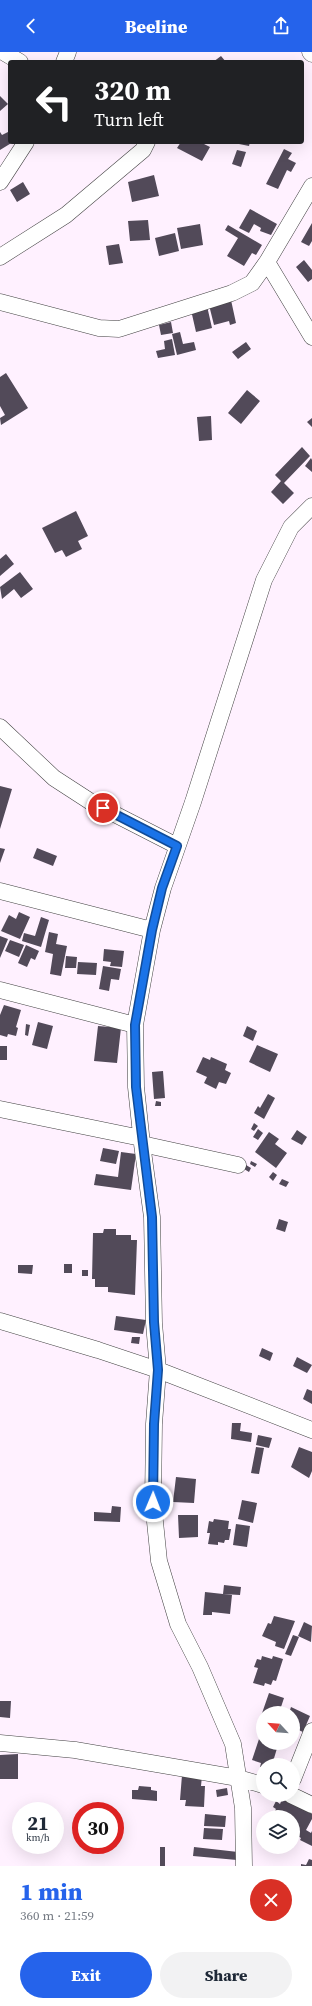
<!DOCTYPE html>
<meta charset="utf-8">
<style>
body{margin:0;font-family:"Source Serif 4",serif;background:#f2f2f3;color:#1f2937;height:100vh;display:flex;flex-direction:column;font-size:15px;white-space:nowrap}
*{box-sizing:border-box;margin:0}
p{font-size:13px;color:#747a83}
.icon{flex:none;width:22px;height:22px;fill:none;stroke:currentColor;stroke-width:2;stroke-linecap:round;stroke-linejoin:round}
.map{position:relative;height:1814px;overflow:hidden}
.side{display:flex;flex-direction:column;background:#fff;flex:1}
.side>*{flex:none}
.banner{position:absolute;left:8px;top:8px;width:296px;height:84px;border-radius:4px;box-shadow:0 4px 16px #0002;background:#202124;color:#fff;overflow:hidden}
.needle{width:26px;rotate:296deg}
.fabs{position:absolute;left:256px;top:1654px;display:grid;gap:8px}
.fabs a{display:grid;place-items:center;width:44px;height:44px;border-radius:50%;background:#fff;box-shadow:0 4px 16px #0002;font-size:20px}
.speed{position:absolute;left:12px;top:1750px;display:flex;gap:8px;font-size:20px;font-weight:700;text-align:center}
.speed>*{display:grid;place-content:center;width:52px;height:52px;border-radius:50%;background:#fff;box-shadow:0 4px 16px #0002;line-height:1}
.speed small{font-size:10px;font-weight:400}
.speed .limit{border:6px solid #d22;background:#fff;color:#111}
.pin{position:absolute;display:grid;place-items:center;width:34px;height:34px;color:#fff;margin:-17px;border:2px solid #fff;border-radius:50%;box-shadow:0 1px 4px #0007}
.me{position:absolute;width:44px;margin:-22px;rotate:1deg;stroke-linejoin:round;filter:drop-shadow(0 0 3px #0008)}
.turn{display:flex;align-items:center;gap:14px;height:84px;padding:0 20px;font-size:18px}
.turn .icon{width:52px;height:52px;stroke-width:2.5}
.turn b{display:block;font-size:28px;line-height:34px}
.round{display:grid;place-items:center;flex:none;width:42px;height:42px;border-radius:21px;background:#f2f2f3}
.headline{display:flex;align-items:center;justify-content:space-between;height:68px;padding:0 20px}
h1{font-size:24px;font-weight:800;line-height:30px;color:#2563eb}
.cta{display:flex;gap:8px;margin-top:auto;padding:8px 20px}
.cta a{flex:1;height:46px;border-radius:24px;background:#2563eb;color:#fff;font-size:16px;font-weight:800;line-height:46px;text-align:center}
.cta a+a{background:#f2f2f3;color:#1f2937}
header{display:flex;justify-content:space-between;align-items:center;height:52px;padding:0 20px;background:#2563eb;color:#fff;font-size:18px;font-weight:800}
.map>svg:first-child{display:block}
.building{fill:#524a59}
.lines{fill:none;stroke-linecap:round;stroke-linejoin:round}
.minor-casing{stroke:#424242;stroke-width:17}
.minor{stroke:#fff;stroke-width:16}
.route-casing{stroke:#114b97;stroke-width:10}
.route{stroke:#1a73e8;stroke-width:7}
</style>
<header><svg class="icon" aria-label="back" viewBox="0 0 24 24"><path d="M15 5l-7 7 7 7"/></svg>Beeline<svg class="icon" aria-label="share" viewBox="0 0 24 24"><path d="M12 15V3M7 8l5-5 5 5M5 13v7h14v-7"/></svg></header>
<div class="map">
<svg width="312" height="1814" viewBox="0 0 312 1814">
<rect width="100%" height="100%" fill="#fff1ff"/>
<path class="building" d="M221,4l5,6h-13z
M0,44l8,8 -8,7z
M10,79v11h3l-13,8v-18l2,3z
M181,90h19l10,5 -8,14 -25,-13z
M239,90h11l-1,4 -10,-2z
M284,97l8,4 -4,6 8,4 -5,9 -4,-2 -9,19 -12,-5z
M237,98l9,2 -5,15 -9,-3z
M154,123l5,21 -27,6 -4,-20z
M23,130l7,12 -13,8 -7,-12z
M250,157l27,15 -6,11 -11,-4 1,-3 -7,-4 -5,9 -10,-5z
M148,168l2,20 -20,1 -2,-20z
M312,171v18l-3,5 -8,-4z
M200,172l3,21 -22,4 -4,-21z
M228,173l34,20 -6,10 -4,-2 -8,13 -17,-10 11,-18 -13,-8z
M175,181l4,18 -20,5 -4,-18z
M119,192l4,19 -14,2 -3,-19z
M304,208l8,10v9l-4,3 -12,-15z
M231,248l5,23 -6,2 -1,-4 -15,4 -5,-20z
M207,254l5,22 -16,4 -5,-22z
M171,270l2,11 -12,2 -2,-10z
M180,280l3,12 11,-2 2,8 -19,5 -5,-21z
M172,287l3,16 -17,3 -2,-7 9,-2 -1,-8z
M246,290l5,7 -13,10 -6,-7z
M6,321l22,35 -27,17 -1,-7 5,-3 -5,-9v-29z
M247,338l13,11 -19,23 -13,-11z
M211,364l1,24 -13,1 -2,-24z
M312,366v9l-5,-5z
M302,395l8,9 -26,27 10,10 -11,11 -12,-12 10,-11 -6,-6z
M311,406l1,2v12l-7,-6z
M76,459l12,25 -10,5 4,8 -16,8 -4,-7 -7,3 -13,-25z
M6,502l8,10 -14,12v-17z
M20,520l13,17 -12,9 -7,-9 -12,10 -2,-12z
M0,734l12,3 -12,40z
M0,796l5,1 -5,14z
M37,796l20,8 -4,10 -20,-8z
M19,860l11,5 -10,22 -19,-8 8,-16 7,4z
M41,865l8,3 -8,27 -19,-6 2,-8 11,3z
M49,880l9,2 -2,10 11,2 -6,30 -11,-2 3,-20 -8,-2z
M0,884l8,3 -8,19z
M10,888l14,5 -5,12 -14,-6z
M26,893l13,6 -4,9 -4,-2 -4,9 -9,-4z
M104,897l20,2 -2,16 -12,-1 1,-4 -8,-1z
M66,904l11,1 -1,11h-11z
M78,910l19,1 -1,12 -19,-1z
M103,914l18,3 -2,11 -8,-1 -2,12 -10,-2z
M4,953l17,5 -5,17 2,1 -2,8 -8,-2 -1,3 -7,-2v-20z
M38,970l15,4 -6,23 -15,-4z
M26,972l4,1 -2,11 -3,-1z
M98,974l23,2 -4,35 -23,-2z
M247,974l10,5 -4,10 -10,-5z
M257,993l21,9 -8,18 -21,-10z
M0,994h7v14h-7z
M203,1005l7,3 1,-3 16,7 -2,6 6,3 -5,11 -7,-2 -3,7 -12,-6 3,-6 -11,-5z
M163,1019l2,27 -11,1 -2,-27z
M268,1042l7,4 -11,21 -10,-6 4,-7 2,2z
M156,1049l5,1v4h-6z
M254,1071l4,3 -4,5 -3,-2z
M258,1077l5,4 -5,7 -5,-3z
M297,1078l10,7 -5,8 -11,-6z
M269,1080l10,7 -4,5 12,9 -11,15 -21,-16z
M103,1096l16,3 -3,13 -16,-3z
M121,1100l15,2 -5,36 -37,-5 2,-11 22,3z
M251,1109l6,3 -2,3 -5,-3z
M246,1113l5,3 -2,4 -5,-3z
M273,1120l4,3 -4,6 -4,-4z
M282,1127l7,3 -3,5 -7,-3z
M279,1167l9,3 -3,10 -9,-3z
M104,1177h12v6h15v5h6l-2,55 -27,-3v-5h-13v-8h-3l1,-46h10z
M64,1212h8v9h-8z
M18,1213h15l-1,9 -14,-1z
M82,1218h6v6h-6z
M116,1264l30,4 -3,14 -29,-4z
M132,1285h8l-1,7 -8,-1z
M262,1296l11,5 -3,8 -11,-5z
M297,1305l15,8 -5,8 -14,-7z
M307,1337l5,2v13l-9,-5z
M232,1371h9l-1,8 12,2 -1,9 -20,-3z
M258,1383l14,3 -3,10 -13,-3z
M256,1395l8,1 -5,26 -8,-1z
M299,1395l13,5v19l-3,7 -18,-11z
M176,1425l20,2 -2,24 -21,-1z
M242,1448l15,3 -4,20 -15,-4z
M112,1454l9,1 -1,15 -26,-1v-9l17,1z
M178,1463h20v22l-19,1z
M214,1467l15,2 -1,8h3l-2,11h-4l-1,3 -6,-1v3l-10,-1 2,-11h-3l2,-12 4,1z
M236,1472l14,2 -3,21 -14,-2z
M224,1533l17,2 -1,8 -17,-1z
M205,1540l27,3 -2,19 -18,-2v3h-9z
M274,1564l21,5 -11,28 -9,-3 1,-4 -14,-6 6,-13 3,1z
M304,1570l8,4 -1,16 -13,-6z
M293,1583l6,2 -8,19 -6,-2z
M262,1604l10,3 1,-3 10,3 -7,22 -3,-1 -2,5 -6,-2 -1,3 -11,-3 5,-15 -4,-1 3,-8 4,1z
M269,1641l15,5 -5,15h-16v7l-3,-1z
M0,1649h11l-1,17 -10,-1z
M291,1655l19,9 -7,16 -9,-4 -1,2v-17h-4z
M259,1687l4,1v3l15,2 -6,20h-9v3l-3,-1 1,-4 -9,-3z
M18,1702v25h-18v-24z
M182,1723l20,1 -1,10h4l-1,21 -19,-1 1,-6h-6z
M139,1734l12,1v3l6,1v10l-25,-2v-9h6z
M227,1736l1,7 -11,2 -1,-7z
M283,1745l29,17v5l-6,11 5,3 1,-2v15l-12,-6 1,-2 -8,-5v-16h-22l5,-8 -3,-2 3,-6 4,3z
M205,1762l21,2 -1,11 -21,-1z
M204,1776l19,1 -1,11 -19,-1z
M160,1795h5v19h-5z
M194,1795l44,5 -1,8 -44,-4z
M309,1807l3,1v6h-11v-2l5,1z"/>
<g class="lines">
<g class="minor-casing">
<path id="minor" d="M3,0l17,10
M310,0l2,2
M64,10l4,-10
M0,130l26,-40
M0,205l66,-42 77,-65 4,-8
M267,210l45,75
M0,250l99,26 20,1 113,-36 20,-10 15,-21 45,-76
M0,675l54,51 37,24 86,44
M0,839l152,39
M0,938l135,35
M0,1057l141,29
M142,1092l96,21
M0,1269l98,29 60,20 154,60
M0,1691l75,7 163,28 25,7
M293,1727l19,-48
M291,1743l21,10
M244,1814l-1,-58 -10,-64 -33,-77 -22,-43 -19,-63 -6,-59 1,-78 4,-54 -4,-47 -2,-106 -10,-73 -6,-57 -1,-62 17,-95 11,-42 30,-86 71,-222 27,-53 21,-21"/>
</g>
<use href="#minor" class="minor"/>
</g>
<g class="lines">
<g class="route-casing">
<path id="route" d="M103,756l74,38 -15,42 -10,42 -17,95 1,62 16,130 2,105 4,48 -4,54 -1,78"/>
</g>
<use href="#route" class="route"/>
</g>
</svg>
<div class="fabs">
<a><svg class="needle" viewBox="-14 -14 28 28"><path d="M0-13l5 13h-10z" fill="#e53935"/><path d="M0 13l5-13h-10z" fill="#747a83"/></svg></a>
<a><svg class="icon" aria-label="search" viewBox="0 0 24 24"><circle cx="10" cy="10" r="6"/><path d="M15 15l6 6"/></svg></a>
<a><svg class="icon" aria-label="layers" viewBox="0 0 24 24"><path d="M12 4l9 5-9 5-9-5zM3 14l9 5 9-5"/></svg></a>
</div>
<div class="speed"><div>21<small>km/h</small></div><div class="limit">30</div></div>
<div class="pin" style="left:103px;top:756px;background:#d93025"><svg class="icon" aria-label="arrive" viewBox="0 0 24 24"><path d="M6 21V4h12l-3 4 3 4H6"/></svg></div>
<svg class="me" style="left:153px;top:1450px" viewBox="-20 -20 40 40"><circle r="17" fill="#1a73e8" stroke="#fff" stroke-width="3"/><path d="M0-11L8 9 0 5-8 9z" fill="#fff"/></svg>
<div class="banner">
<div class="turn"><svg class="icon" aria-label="left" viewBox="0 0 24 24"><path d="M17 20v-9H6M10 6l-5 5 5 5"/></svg><div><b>320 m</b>Turn left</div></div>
</div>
</div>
<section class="side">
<div class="headline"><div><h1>1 min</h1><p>360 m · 21:59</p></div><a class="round" style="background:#d93025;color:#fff"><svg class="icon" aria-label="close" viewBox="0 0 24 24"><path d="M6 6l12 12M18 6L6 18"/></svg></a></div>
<div class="cta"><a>Exit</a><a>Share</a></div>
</section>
